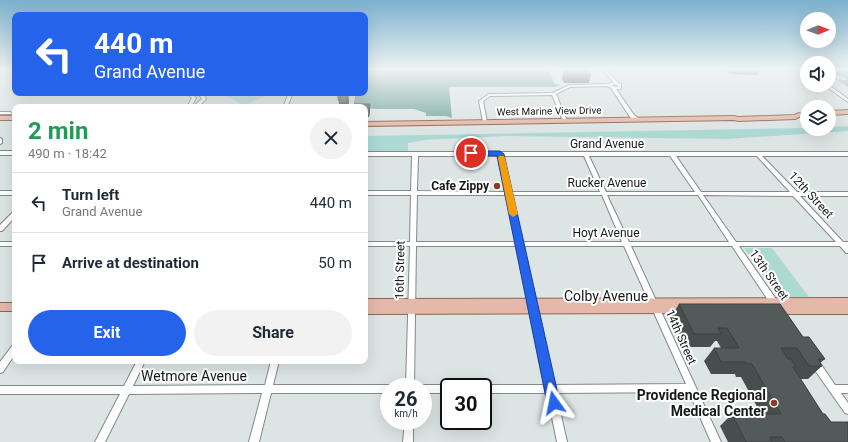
<!DOCTYPE html>
<meta charset="utf-8">
<style>
body{margin:0;font-family:Roboto,sans-serif;background:#f2f2f3;color:#1f2937;height:100vh;display:flex;flex-direction:column;font-size:15px;white-space:nowrap}
*{box-sizing:border-box;margin:0}
p{font-size:13px;color:#747a83}
.icon{flex:none;width:22px;height:22px;fill:none;stroke:currentColor;stroke-width:2;stroke-linecap:round;stroke-linejoin:round}
.map{position:relative;flex:1;overflow:hidden}
.drawer{position:absolute;left:12px;top:104px;width:356px;height:260px;display:flex;flex-direction:column;background:#fff;border-radius:8px;box-shadow:0 4px 16px #0002}
.drawer>*{flex:none}
.top-card{position:absolute;left:12px;top:12px;width:356px;height:84px;border-radius:8px;box-shadow:0 4px 16px #0002;background:#2563eb;color:#fff;overflow:hidden}
.needle{width:26px;rotate:89deg}
.controls{position:absolute;left:800px;top:12px;display:grid;gap:8px}
.controls a{display:grid;place-items:center;width:36px;height:36px;border-radius:50%;background:#fff;box-shadow:0 4px 16px #0002;font-size:20px}
.speed{position:absolute;left:380px;top:378px;display:flex;gap:8px;font-size:20px;font-weight:700;text-align:center}
.speed>*{display:grid;place-content:center;width:52px;height:52px;border-radius:50%;background:#fff;box-shadow:0 4px 16px #0002;line-height:1}
.speed small{font-size:10px;font-weight:400}
.speed .limit{border:2px solid #111;border-radius:6px;background:#fff;color:#111}
.pin{position:absolute;display:grid;place-items:center;width:34px;height:34px;color:#fff;margin:-17px;border:2px solid #fff;border-radius:50%;box-shadow:0 1px 4px #0007}
.me{position:absolute;width:44px;margin:-22px;rotate:348deg;stroke-linejoin:round;filter:drop-shadow(0 0 3px #0008)}
.turn{display:flex;align-items:center;gap:14px;height:84px;padding:0 16px;font-size:18px}
.turn .icon{width:52px;height:52px;stroke-width:2.5}
.turn b{display:block;font-size:28px;line-height:34px}
.round{display:grid;place-items:center;flex:none;width:42px;height:42px;border-radius:21px;background:#f2f2f3}
.headline{display:flex;align-items:center;justify-content:space-between;height:68px;padding:0 16px}
h1{font-size:24px;font-weight:700;line-height:30px;color:#1e9e55}
.primary-button{display:flex;gap:8px;margin-top:auto;padding:8px 16px}
.primary-button a{flex:1;height:46px;border-radius:24px;background:#2563eb;color:#fff;font-size:16px;font-weight:700;line-height:46px;text-align:center}
.primary-button a+a{background:#f2f2f3;color:#1f2937}
ul{padding:0;list-style:none}
li{display:flex;align-items:center;gap:12px;height:60px;padding:0 16px;border-top:1px solid #e0e1e3}
li div{flex:1}
li b{display:block;font-size:15px}
li em{font-style:normal}
.map>svg:first-child{display:block}
.green{fill:#add9d3}
.water{fill:#78a9a3}
.lines{fill:none;stroke-linecap:round;stroke-linejoin:round}
.minor-casing{stroke:#828a89;stroke-width:2}
.major-casing{stroke:#916351;stroke-width:2}
.minor{fill:#fff;fill-rule:evenodd}
.major{fill:#e4b9a9;fill-rule:evenodd}
.wall{fill:#474e4d}
.shaded-wall{fill:#3a403f}
.building{fill:#535b5a;stroke:#3a403f}
.route{fill:#2563eb;stroke:#184099}
.slow{fill:#f59e0b}
.poi-dot{fill:#873e22;stroke:#fff;stroke-width:1.5}
.labels{text-anchor:middle;dominant-baseline:central;stroke-width:4;stroke-linejoin:round;paint-order:stroke}
.far-street-label{font-size:10px;fill:#171a19;stroke:#fff}
.street-label{font-size:12px;fill:#171a19;stroke:#fff}
.poi-label{font-size:12px;font-weight:bold;fill:#171a19;stroke:#fff;text-anchor:end}
.near-street-label{font-size:14px;fill:#171a19;stroke:#fff}
.near-poi-label{font-size:14px;font-weight:bold;fill:#171a19;stroke:#fff;text-anchor:end}
</style>
<div class="map">
<svg width="848" height="442" viewBox="0 0 848 442">
<rect width="100%" height="100%" fill="#dce5e4"/>
<path class="green" d="M221,93h45l3,1 -25,12z
M848,126v5l-121,8 -221,-3 -82,4 -16,3v8h-43v-15l442,-8 22,1v-2z
M744,248h28l37,49h-31z"/>
<path class="water" d="M365,69h183l7,15h5l-4,3h-107l3,31 -6,-2h-20v-3l-12,-4h-38l-23,-2 3,-14h9z
M829,69h19v18l-10,-7h9l-5,-4 -13,-2z"/>
<g class="lines">
<g class="minor-casing">
<path id="minor" d="M602,69h4l11,13 4,2v5h-5l18,26 4,3v2h-4l-4,-3 -19,-29 -4,-2 -37,1 -14,7 11,27v1h-2l-2,-1 -11,-26 -62,1 -7,5 4,21 -2,1 -2,-1 -4,-21 10,-7 64,-1 16,-8 40,-1 4,-2zM614,84l4,2v1l-6,-1z
M802,69h5v3z
M824,85h5l19,14v3z
M186,93h5l5,5 -5,9h-4l5,-9z
M194,93l9,1 3,5 -7,7 -4,-1 7,-6 -2,-3z
M289,93h4l-6,14h-4z
M0,112h10l2,1 -2,1h-10z
M0,138l2,1v4l-2,1z
M0,151h15v4h-15z
M365,152h483v4h-86l35,36h51v4h-48l43,46h5v11h-2l-6,-7h-101l39,56 1,2 -1,2 -3,1 -3,-1 -40,-60h-101l90,196h-10l-22,-50 -133,1 11,49h-10l-10,-49h-64v-6h-3l3,-2h63l-29,-139h-101l-2,141h-8l4,-141h-45v-4h45l1,-47h-46v-4h46l1,-35h-47zM418,156h80l7,36 -88,-1zM503,156h81l16,36h-89zM589,156h81l25,36h-89zM676,156h81l33,36h-89zM417,195h89l10,47h-100zM512,195h90l20,47h-100zM607,195h91l31,47h-100zM703,195l90,1 43,46h-100zM523,246h101l62,138 -132,1z
M0,191h15v4h-15z
M15,211v6l-13,14h-2v-6l13,-13z
M0,242h15v4h-15z
M15,345v9l-12,18 -3,1v-11l12,-16z
M815,359l3,1 17,25h13v8h-7l7,10v11l-3,-1 -33,-47 -1,-3 1,-3z
M137,361h8l-12,25 132,-1 6,-24h8l-6,24h116l3,2h-3v6h-118l-12,49h-10l13,-49 -133,1 -24,48h-10l25,-48h-120v-8h124z
M423,385h26l3,2h-3v6h-26v-6h-3z
M405,421h8v21h-10z"/>
</g>
<g class="major-casing">
<path id="major" d="M848,110v4l-19,1v-4z
M799,113l2,1v2l-6,3 -57,2 -4,-1 -369,6v-4l369,-6 4,1 56,-2z
M0,116h15v4h-15z
M848,298v8h-160l2,3 -2,3 -3,1 -320,1v-15z
M0,303h15v8h-15z
M773,306h75v8h-75l-3,-1 -2,-3 2,-3z"/>
</g>
<use href="#minor" class="minor"/>
<use href="#major" class="major"/>
</g>
<path class="wall" d="M563,69h24l4,6 -2,8h-25l-2,-4 1,-7h1z
M627,69h57v1h-56z
M724,69h36l-3,6 -27,-1z
M337,95h11l1,6 -1,6h-8l-1,-4 1,-2h-2z
M370,104v6l-1,7h-4v-10z
M679,304l124,33 22,22 -5,4 2,3 -14,13h-8l23,35 25,28h-120l-8,-16 12,-12h29l-20,-37h-5l-1,-3h-24l-7,-13 10,-13h7l-4,-7h-2l-5,6h-25l-14,-30z"/>
<path class="shaded-wall" d="M348,95l1,6 -1,6h-1l-1,-4z
M370,104v6l-1,7v-7z"/>
<path class="building" d="M569,69h18l4,6h-25l-3,-3h7z
M337,93h9l-1,2h3l-2,8h-7l2,-8h-4z
M354,104h16l-1,6h-4v-3h-12z
M679,304h101l23,33h6l16,22h-7l4,7h-13l-12,-18h-16l7,11h3l5,8h-3l30,47h2l6,8h17v20h-63l-3,-5h-12l2,5h-26l-14,-28h49l-29,-50h-4l-2,-2h-25l-7,-14h25l-12,-20h-9l3,6h-27z"/>
<linearGradient id="sky" x2="0" y2="1"><stop stop-color="#7bb0cc"/><stop offset="0.53" stop-color="#eff3f3"/><stop offset="1" stop-color="#eff3f3" stop-opacity="0"/></linearGradient>
<rect width="848" height="131" fill="url(#sky)"/>
<path class="route" d="M471,151h29l4,3 56,249 -2,4 -4,2 -5,-2 -2,-4 -50,-247 -29,-1v-3z"/>
<path class="slow" d="M499,156h5l1,2 13,56 -5,3 -4,-3 -11,-56z"/>
<g class="poi-dot">
<circle cx="497" cy="186" r="4"/>
<circle cx="774" cy="403" r="4"/>
</g>
<g class="labels">
<g class="far-street-label">
<text transform="translate(549 111) rotate(-1)">West Marine View Drive</text>
</g>
<g class="street-label">
<text x="607" y="144">Grand Avenue</text>
<text x="607" y="183">Rucker Avenue</text>
<text transform="translate(811 195) rotate(47)">12th Street</text>
<text x="606" y="233">Hoyt Avenue</text>
<text transform="translate(400 270) rotate(-89)">16th Street</text>
<text transform="translate(769 275) rotate(55)">13th Street</text>
<text transform="translate(681 337) rotate(66)">14th Street</text>
</g>
<g class="poi-label">
<text x="489" y="186">Cafe Zippy</text>
</g>
<g class="near-street-label">
<text x="606" y="296">Colby Avenue</text>
<text x="194" y="376">Wetmore Avenue</text>
</g>
<g class="near-poi-label">
<text x="766" y="395">Providence Regional<tspan x="766" dy="16">Medical Center</tspan></text>
</g>
</g>
</svg>
<div class="controls">
<a><svg class="needle" viewBox="-14 -14 28 28"><path d="M0-13l5 13h-10z" fill="#e53935"/><path d="M0 13l5-13h-10z" fill="#747a83"/></svg></a>
<a><svg class="icon" aria-label="sound" viewBox="0 0 24 24"><path d="M4 9h4l5-4v14l-5-4H4zM17 9q2 3 0 6"/></svg></a>
<a><svg class="icon" aria-label="layers" viewBox="0 0 24 24"><path d="M12 4l9 5-9 5-9-5zM3 14l9 5 9-5"/></svg></a>
</div>
<div class="speed"><div>26<small>km/h</small></div><div class="limit">30</div></div>
<div class="pin" style="left:471px;top:153px;background:#d93025"><svg class="icon" aria-label="arrive" viewBox="0 0 24 24"><path d="M6 21V4h12l-3 4 3 4H6"/></svg></div>
<svg class="me" style="left:554px;top:403px" viewBox="-20 -20 40 40"><path d="M0-17L14 15 0 8-14 15z" fill="#2563eb" stroke="#fff" stroke-width="4"/></svg>
<div class="top-card">
<div class="turn"><svg class="icon" aria-label="left" viewBox="0 0 24 24"><path d="M17 20v-9H6M10 6l-5 5 5 5"/></svg><div><b>440 m</b>Grand Avenue</div></div>
</div>
<section class="drawer">
<div class="headline"><div><h1>2 min</h1><p>490 m · 18:42</p></div><a class="round"><svg class="icon" aria-label="close" viewBox="0 0 24 24"><path d="M6 6l12 12M18 6L6 18"/></svg></a></div>
<ul>
<li><svg class="icon" aria-label="left" viewBox="0 0 24 24"><path d="M17 20v-9H6M10 6l-5 5 5 5"/></svg><div><b>Turn left</b><p>Grand Avenue</p></div><em>440 m</em></li>
<li><svg class="icon" aria-label="arrive" viewBox="0 0 24 24"><path d="M6 21V4h12l-3 4 3 4H6"/></svg><div><b>Arrive at destination</b></div><em>50 m</em></li>
</ul>
<div class="primary-button"><a>Exit</a><a>Share</a></div>
</section>
</div>
